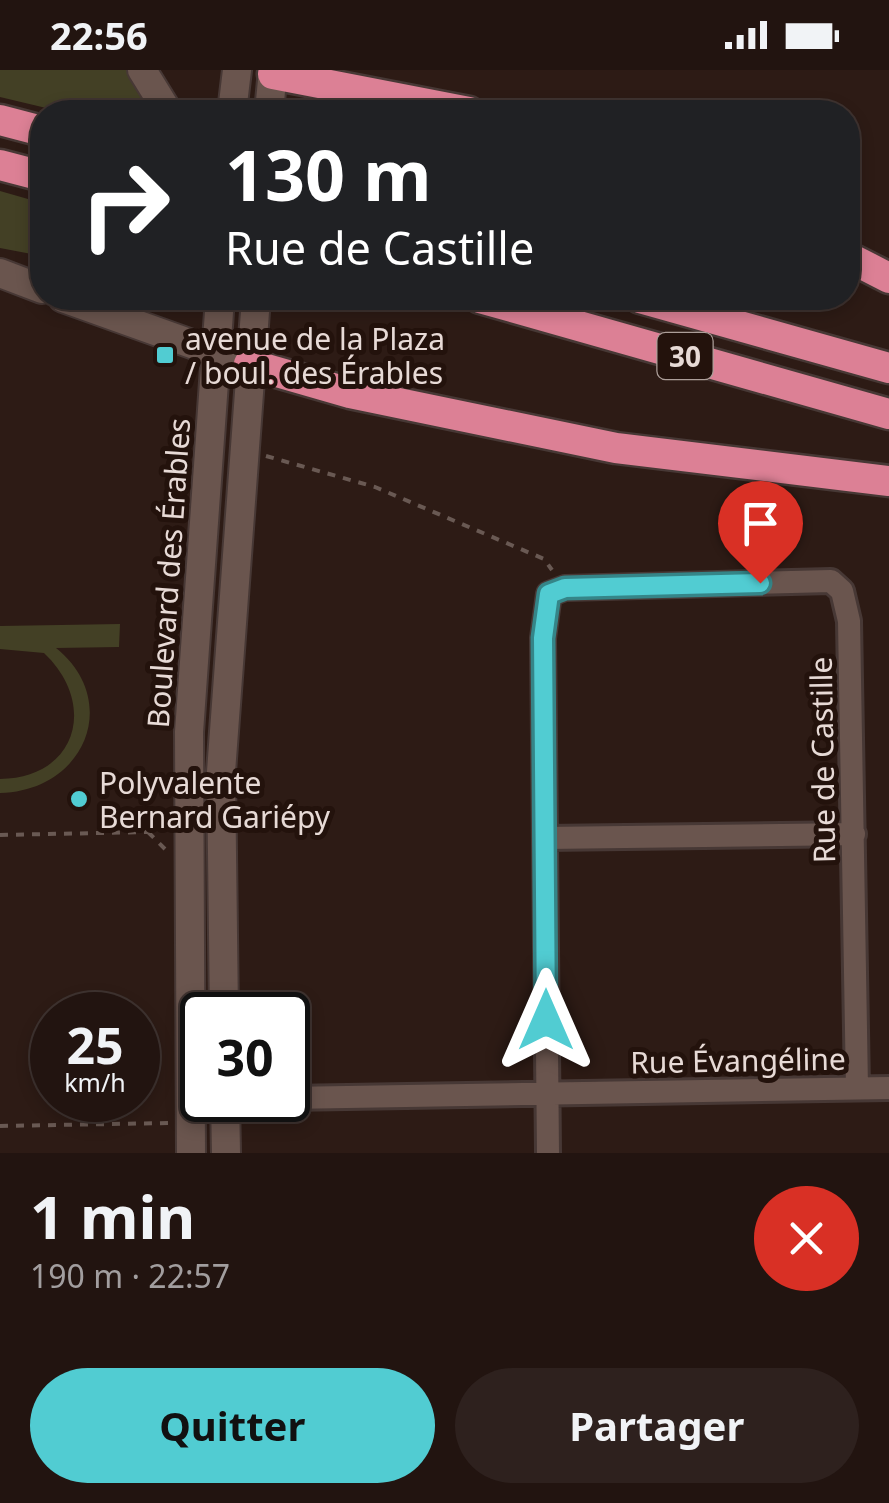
<!DOCTYPE html>
<html lang="fr">
<meta charset="utf-8">
<style>
body{margin:0;font-family:"Noto Sans",sans-serif;background:#2e211e;color:#f1f3f6;height:100vh;display:flex;flex-direction:column;font-size:38px;white-space:nowrap}
*{box-sizing:border-box;margin:0}
p{font-size:32px;color:#a29e9f}
.icon{flex:none;width:55px;height:55px;fill:none;stroke:currentColor;stroke-width:2;stroke-linecap:round;stroke-linejoin:round}
.map{position:relative;height:1083px;overflow:hidden}
.drawer{display:flex;flex-direction:column;background:#221410;flex:1}
.drawer>*{flex:none}
.hud{position:absolute;left:30px;top:30px;width:830px;height:210px;border-radius:40px;box-shadow:0 5px 15px #0003,0 0 0 2px #3f3330;background:#202124;color:#fff;overflow:hidden}
.speed{position:absolute;left:30px;top:922px;display:flex;gap:20px;font-size:50px;font-weight:700;text-align:center}
.speed>*{display:grid;place-content:center;width:130px;height:130px;border-radius:50%;background:#221410;box-shadow:0 5px 15px #0003,0 0 0 2px #3f3330;line-height:1}
.speed small{font-size:25px;font-weight:400}
.speed .limit{border:5px solid #111;border-radius:15px;background:#fff;color:#111}
.pin{position:absolute;display:grid;place-items:center;width:85px;height:85px;color:#fff;margin:-102px -42px;border-radius:50% 50% 50% 0;rotate:-45deg;box-shadow:0 0 10px #0007}
.pin .icon{rotate:45deg}
.me{position:absolute;width:110px;margin:-55px;rotate:0deg;stroke-linejoin:round;filter:drop-shadow(0 0 8px #0008)}
.turn{display:flex;align-items:center;gap:35px;height:210px;padding:0 30px;font-size:45px}
.turn .icon{width:130px;height:130px;stroke-width:2.5}
.turn b{display:block;font-size:70px;line-height:85px}
.round{display:grid;place-items:center;flex:none;width:105px;height:105px;border-radius:52px;background:#2e211e}
.head{display:flex;align-items:center;justify-content:space-between;height:170px;padding:0 30px}
h1{font-size:60px;font-weight:700;line-height:75px}
.cta{display:flex;gap:20px;margin-top:auto;padding:20px 30px}
.cta a{flex:1;height:115px;border-radius:60px;background:#51ccd2;color:#111;font-size:40px;font-weight:700;line-height:115px;text-align:center}
.cta a+a{background:#2e211e;color:#f1f3f6}
.status{display:flex;justify-content:space-between;align-items:center;height:70px;padding:0 50px;background:#221410;direction:ltr}
.status svg{height:28px;fill:currentColor}
.map>svg:first-child{display:block}
.green{fill:#434025}
.lines{fill:none;stroke-linecap:round;stroke-linejoin:round}
.minor-casing{stroke:#473835;stroke-width:28}
.tertiary-casing{stroke:#473835;stroke-width:32}
.motorway-casing{stroke:#473835;stroke-width:35}
.path{stroke:#695953;stroke-width:4;stroke-dasharray:8 8;stroke-linecap:butt}
.minor{stroke:#6a554e;stroke-width:22}
.tertiary{stroke:#6a554e;stroke-width:28}
.motorway{stroke:#dc8095;stroke-width:30}
.route-casing{stroke:#358588;stroke-width:25}
.route{stroke:#51ccd2;stroke-width:18}
.poi-dot{fill:#51ccd2;stroke:#23120c;stroke-width:4}
.labels{text-anchor:middle;dominant-baseline:central;stroke-width:10;stroke-linejoin:round;paint-order:stroke}
.shield{fill:#23120c;stroke:#ac9e99;stroke-width:2.5}
.shield-label{font-size:28px;font-weight:bold;fill:#e7dad6}
.poi-label{font-size:30px;fill:#e7dad6;stroke:#23120c;text-anchor:start}
.street-label{font-size:30px;fill:#e7dad6;stroke:#23120c}
</style>
<div class="status"><b>22:56</b><svg viewBox="0 0 49 12"><path d="M0 12V9h3v3zM5 12V6h3v6zM10 12V3h3v9zM15 12V0h3v12zM26 1h20v11H26zM47 4h2v5h-2z"/></svg></div>
<div class="map">
<svg width="889" height="1083" viewBox="0 0 889 1083">
<rect width="100%" height="100%" fill="#2d1b15"/>
<path class="green" d="M0,0h132l25,42h-94l-63,-15z
M0,121l42,12v53l-42,-8z
M120,554l-1,23 -63,1c66,53 29,143 -56,145v-14c77,-1 98,-75 44,-126l-44,-4v-23z"/>
<g class="lines">
<g class="minor-casing">
<path id="minor" d="M546,768l308,-4
M288,1028l601,-10
M548,1083l-5,-515 6,-44 16,-6 266,-7 11,10 7,30 8,467"/>
</g>
<g class="tertiary-casing">
<path id="tertiary" d="M142,0l26,42
M232,42l5,-42
M269,42l4,-42
M0,203l42,16
M63,228l168,60
M224,945l-3,-243 35,-474
M225,1030l1,53
M191,1083l-2,-421 31,-434"/>
</g>
<g class="motorway-casing">
<path id="motorway" d="M273,4l196,38
M0,50l42,11
M0,95l42,11
M848,187l41,21
M480,228l409,116
M640,228l249,70
M249,294l101,29 266,55 273,33"/>
</g>
<path class="path" d="M266,386l109,31 169,72 8,11
M148,762l18,18
M0,765l148,-3 17,-14
M0,1056l168,-3"/>
<use href="#minor" class="minor"/>
<use href="#tertiary" class="tertiary"/>
<use href="#motorway" class="motorway"/>
</g>
<g class="lines">
<g class="route-casing">
<path id="route" d="M546,950l-3,-382 6,-44 16,-6 195,-5"/>
</g>
<use href="#route" class="route"/>
</g>
<g class="poi-dot">
<rect x="155" y="275" width="20" height="20" rx="5"/>
<circle cx="79" cy="729" r="10"/>
</g>
<g class="labels">
<rect class="shield" x="657.5" y="263" width="55" height="46" rx="8"/>
<g class="shield-label">
<text x="685" y="286">30</text>
</g>
<g class="poi-label">
<text x="185" y="268">avenue de la Plaza<tspan x="185" dy="34">/ boul. des Érables</tspan></text>
<text x="99" y="712">Polyvalente<tspan x="99" dy="34">Bernard Gariépy</tspan></text>
</g>
<g class="street-label">
<text transform="translate(168 503) rotate(-86)">Boulevard des Érables</text>
<text transform="translate(822 690) rotate(-91)">Rue de Castille</text>
<text transform="translate(738 990) rotate(-1)">Rue Évangéline</text>
</g>
</g>
</svg>
<div class="speed"><div>25<small>km/h</small></div><div class="limit">30</div></div>
<div class="pin" style="left:760px;top:513px;background:#d93025"><svg class="icon" aria-label="arrive" viewBox="0 0 24 24"><path d="M6 21V4h12l-3 4 3 4H6"/></svg></div>
<svg class="me" style="left:546px;top:950px" viewBox="-20 -20 40 40"><path d="M0-17L14 15 0 8-14 15z" fill="#51ccd2" stroke="#fff" stroke-width="4"/></svg>
<div class="hud">
<div class="turn"><svg class="icon" aria-label="right" viewBox="0 0 24 24"><path d="M7 20v-9h11M14 6l5 5-5 5"/></svg><div><b>130 m</b>Rue de Castille</div></div>
</div>
</div>
<section class="drawer">
<div class="head"><div><h1>1 min</h1><p>190 m · 22:57</p></div><a class="round" style="background:#d93025;color:#fff"><svg class="icon" aria-label="close" viewBox="0 0 24 24"><path d="M6 6l12 12M18 6L6 18"/></svg></a></div>
<div class="cta"><a>Quitter</a><a>Partager</a></div>
</section>
